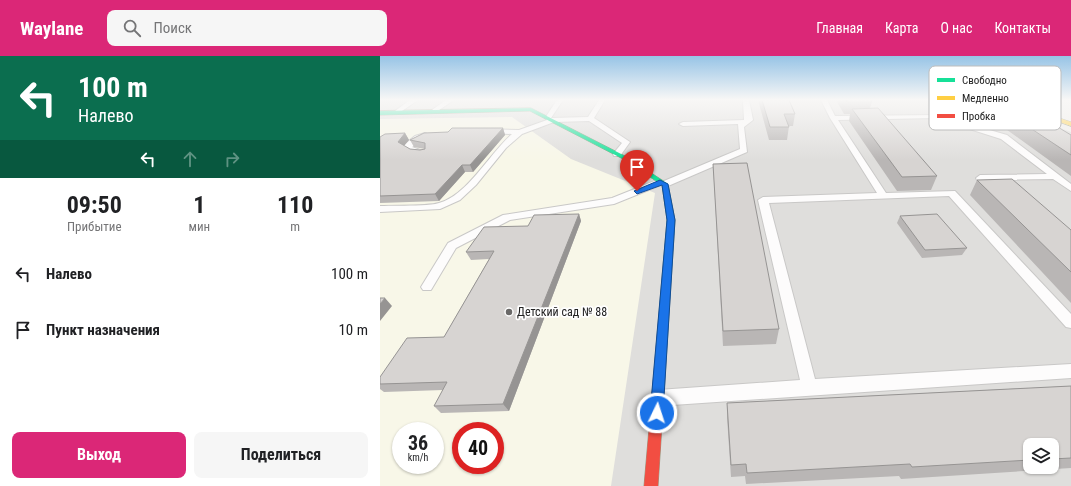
<!DOCTYPE html>
<html lang="ru">
<meta charset="utf-8">
<style>
body{margin:0;font-family:"Roboto Condensed",sans-serif;background:#f6f6f6;color:#202124;height:100vh;display:flex;flex-direction:column;font-size:15px;white-space:nowrap}
*{box-sizing:border-box;margin:0}
p{font-size:13px;color:#757577}
.icon{flex:none;width:22px;height:22px;fill:none;stroke:currentColor;stroke-width:2;stroke-linecap:round;stroke-linejoin:round}
.map{position:relative;flex:1;overflow:hidden}
.details{display:flex;flex-direction:column;background:#fff;width:380px}
.details>*{flex:none}
.banner{background:#0b6e4f;color:#fff;overflow:hidden}
.buttons{position:absolute;left:643px;top:382px;display:grid;gap:8px}
.buttons a{display:grid;place-items:center;width:36px;height:36px;border-radius:8px;background:#fff;box-shadow:0 1px 3px #0004;font-size:20px}
.speed{position:absolute;left:12px;top:366px;display:flex;gap:8px;font-size:20px;font-weight:700;text-align:center}
.speed>*{display:grid;place-content:center;width:52px;height:52px;border-radius:50%;background:#fff;box-shadow:0 1px 3px #0004;line-height:1}
.speed small{font-size:10px;font-weight:400}
.speed .limit{border:6px solid #d22;background:#fff;color:#111}
.pin{position:absolute;display:grid;place-items:center;width:34px;height:34px;color:#fff;margin:-41px -17px;border-radius:50% 50% 50% 0;rotate:-45deg;box-shadow:0 0 4px #0007}
.pin .icon{rotate:45deg}
.me{position:absolute;width:44px;margin:-22px;rotate:4deg;stroke-linejoin:round;filter:drop-shadow(0 0 3px #0008)}
.turn{display:flex;align-items:center;gap:14px;height:84px;padding:0 12px;font-size:18px}
.turn .icon{width:52px;height:52px;stroke-width:2.5}
.turn b{display:block;font-size:28px;line-height:34px}
.lanes{display:flex;align-items:center;height:38px;padding:0 12px;background:#0003;justify-content:center;gap:20px;direction:ltr}
.lanes .off{opacity:.35}
.eta{display:flex;justify-content:space-evenly;align-items:center;height:68px;text-align:center}
.eta b{font-size:24px;font-weight:700;line-height:28px}
.action{display:flex;gap:8px;margin-top:auto;padding:8px 12px}
.action a{flex:1;height:46px;border-radius:8px;background:#db2777;color:#fff;font-size:16px;font-weight:700;line-height:46px;text-align:center}
.action a+a{background:#f6f6f6;color:#202124}
ul{padding:0;list-style:none}
li{display:flex;align-items:center;gap:12px;height:56px;padding:0 12px}
li div{flex:1}
li b{display:block;font-size:15px}
li em{font-style:normal}
header{display:flex;align-items:center;gap:24px;box-sizing:border-box;height:56px;padding:0 20px;background:#db2777;color:#fff}
header strong{font-size:19px}
nav{display:flex;gap:22px;margin-inline-start:auto;font-size:14px}
.search{width:280px;height:36px;background:#f6f6f6;display:flex;align-items:center;gap:10px;box-sizing:border-box;padding:0 14px;border-radius:8px;color:#757577;font-size:15px}
main{display:flex;flex:1;min-height:0}
.map>svg:first-child{display:block}
.residential{fill:#dfdedc;fill-rule:evenodd}
.education{fill:#f8f7e8;fill-rule:evenodd}
.lines{fill:none;stroke-linecap:round;stroke-linejoin:round}
.lane-casing{stroke:#c9c8c7;stroke-width:2}
.fast-casing{stroke:#999a82;stroke-width:1}
.slow-casing{stroke:#999a82;stroke-width:1}
.jam-casing{stroke:#999a82;stroke-width:1}
.lane{fill:#fdfcfc;fill-rule:evenodd}
.fast{fill:#16e098;fill-rule:evenodd}
.slow{fill:#ffcf43;fill-rule:evenodd}
.jam{fill:#f24e42;fill-rule:evenodd}
.wall{fill:#b9b6b5;fill-rule:evenodd}
.shaded-wall{fill:#969493}
.building{fill:#d7d4d2;stroke:#969493}
.route{fill:#1a73e8;stroke:#114b97}
.poi-dot{fill:#6a6968;stroke:#fff;stroke-width:1.5}
.labels{text-anchor:middle;dominant-baseline:central;stroke-width:3.5;stroke-linejoin:round;paint-order:stroke}
.poi-label{font-size:12px;fill:#222;stroke:#fff;text-anchor:start}
.key{fill:#fff;stroke:#bdbdbd;stroke-width:1}
.key-label{font-size:11px;fill:#222}
</style>
<header>
<strong>Waylane</strong>
<div class="search"><svg class="icon" aria-label="search" viewBox="0 0 24 24"><circle cx="10" cy="10" r="6"/><path d="M15 15l6 6"/></svg>Поиск</div>
<nav><a>Главная</a><a>Карта</a><a>О нас</a><a>Контакты</a></nav>
</header>
<main>
<section class="details">
<div class="banner">
<div class="turn"><svg class="icon" aria-label="left" viewBox="0 0 24 24"><path d="M17 20v-9H6M10 6l-5 5 5 5"/></svg><div><b>100 m</b>Налево</div></div>
<div class="lanes"><svg class="icon" aria-label="left" viewBox="0 0 24 24"><path d="M17 20v-9H6M10 6l-5 5 5 5"/></svg><svg class="icon off" aria-label="ahead" viewBox="0 0 24 24"><path d="M12 20V5M6 11l6-6 6 6"/></svg><svg class="icon off" aria-label="right" viewBox="0 0 24 24"><path d="M7 20v-9h11M14 6l5 5-5 5"/></svg></div>
</div>
<div class="eta">
<div><b>09:50</b><p>Прибытие</p></div>
<div><b>1</b><p>мин</p></div>
<div><b>110</b><p>m</p></div>
</div>
<ul>
<li><svg class="icon" aria-label="left" viewBox="0 0 24 24"><path d="M17 20v-9H6M10 6l-5 5 5 5"/></svg><div><b>Налево</b></div><em>100 m</em></li>
<li><svg class="icon" aria-label="arrive" viewBox="0 0 24 24"><path d="M6 21V4h12l-3 4 3 4H6"/></svg><div><b>Пункт назначения</b></div><em>10 m</em></li>
</ul>
<div class="action"><a>Выход</a><a>Поделиться</a></div>
</section>
<div class="map">
<svg width="691" height="430" viewBox="0 0 691 430">
<rect width="100%" height="100%" fill="#f0eeeb"/>
<path class="residential" d="M0,44h603l88,32v354h-691zM21,375h34v34h-34zM81,375h34v34h-34zM650,389h22v22h-22z"/>
<path class="education" d="M132,61l59,42 84,34 -44,293h-231v-367zM21,375h34v34h-34zM81,375h34v34h-34z"/>
<g class="lines">
<g class="lane-casing">
<path id="lane" d="M30,44h8l-19,13h-4v-2z
M66,44h8l-18,12h-4v-2z
M177,44h6l-12,18 37,-1 11,-17h6l-11,18 36,24 -10,14h-6l-1,-2 9,-11 -33,-22 -35,1 -32,12 -16,14 -30,37 -16,15 -20,9 -60,3v-6c15,-1 46,1 59,-3 29,-8 50,-49 73,-69l-25,-1 -4,-2 1,-2 35,1 28,-10 -2,-2z
M363,44h6l4,20 -9,7 3,25 -79,34 -7,-1 -47,19 -104,16 -54,28 -25,42h-8l-2,-3 27,-44 55,-28 109,-17 45,-18 7,1 76,-32 -2,-25 -55,2 -4,-2 4,-2 61,-2z
M441,44h6l8,16 102,-1 70,20 64,49v7l-18,-12 -76,1 -1,-2 4,-3 67,-1 -46,-35 -66,-21 -97,2 48,73 69,-2 116,123v14l-5,-1 -117,-131 -180,7 46,176 256,-15v14l-413,28 -6,-3 -2,-5 2,-5 6,-3 142,-10 -42,-180 5,-3 114,-4 -47,-75z
M45,77l4,2 -1,2 -16,10 11,4v4l-12,-1 -7,-5v-4l11,-9z"/>
</g>
<g class="fast-casing">
<path id="fast" d="M151,52l96,49 41,27 7,36 -11,174 -2,4 -4,2 -4,-2 -2,-4 15,-174 -5,-35 -39,-26 -93,-48 -150,4v-4z"/>
</g>
<g class="slow-casing">
<path id="slow" d="M618,44h8l65,22v4z"/>
</g>
<g class="jam-casing">
<path id="jam" d="M278,332l4,2 2,4 -6,92h-14l8,-92 2,-4z"/>
</g>
<use href="#lane" class="lane"/>
<use href="#fast" class="fast"/>
<use href="#slow" class="slow"/>
<use href="#jam" class="jam"/>
</g>
<path class="wall" d="M378,44h31l6,14 -2,12h-4l-2,14h-18z
M456,44h35l1,2 -2,6 67,68 -6,14 -34,1 -48,-70 1,-7h-6z
M629,58l62,21v41l-68,-49z
M123,72l2,7 -32,37h-8l-26,29 -59,2v-66l25,-4 4,7 -5,6 6,3 10,1 5,-1 -11,-2 -4,-7 38,-8z
M333,108l66,165 -3,15 -53,2z
M597,124l94,50v73l-101,-108z
M199,158l2,7 -72,190 -68,2 -7,-7 9,-16 -59,2 -4,-3v-12l64,-40 45,-78 -18,1 -5,-8 62,-26z
M520,160l67,32 -5,7 -40,3 -25,-35z
M691,330v82l-170,11 -2,-3 -153,8 -1,-8 -14,1 -4,-60v-14zM650,389h22v22h-22z"/>
<path class="shaded-wall" d="M123,72l2,7 -32,37 -3,-7z
M25,77l4,7 -7,8 -4,-6z
M82,109l3,7 -26,29 -4,-7z
M199,158l2,7 -72,190 -6,-7z
M5,242l7,8 -12,15v-17z"/>
<path class="building" d="M382,44h27l6,14h-11l5,13h-19z
M466,44h25l1,2h-25z
M638,47l53,32v20l-62,-41z
M498,52l59,68 -35,1 -50,-68z
M72,72h51l-33,37h-8l-27,29 -55,2v-59l5,-3 20,-1 -7,9 12,7 10,1 5,-1v-6l-15,-3 14,-7 24,-1z
M367,107l32,166 -56,2 -10,-167z
M632,123l59,51v42l-94,-92z
M199,158l-76,190 -69,2 13,-24 -67,2v-7l27,-39 37,-1 50,-86 -28,1 18,-25 44,-1 6,-11z
M557,158l30,34 -42,2 -25,-34z
M0,242h5l-5,6z
M691,330v72l-19,1v-14h-22v15l-118,7 -2,-3 -163,9 -1,-9 -15,1 -4,-62z"/>
<linearGradient id="sky" x2="0" y2="1"><stop stop-color="#97c4e6"/><stop offset="0.42" stop-color="#f8f7f6"/><stop offset="1" stop-color="#f8f7f6" stop-opacity="0"/></linearGradient>
<rect width="691" height="104" fill="url(#sky)"/>
<path class="route" d="M280,124l8,4 7,36 -12,193 -2,4 -4,2 -5,-2 -2,-4 17,-193 -5,-35 -25,9 -3,-3z"/>
<circle class="poi-dot" cx="129" cy="256" r="4"/>
<g class="labels">
<g class="poi-label">
<text x="137" y="256">Детский сад № 88</text>
</g>
</g>
<rect x="549" y="10" width="132" height="64" rx="6" class="key"/>
<rect x="557" y="22" width="18" height="4" fill="#16e098"/>
<rect x="557" y="40" width="18" height="4" fill="#ffcf43"/>
<rect x="557" y="58" width="18" height="4" fill="#f24e42"/>
<g class="key-label">
<text x="582" y="28">Свободно</text>
<text x="582" y="46">Медленно</text>
<text x="582" y="64">Пробка</text>
</g>
</svg>
<div class="buttons">
<a><svg class="icon" aria-label="layers" viewBox="0 0 24 24"><path d="M12 4l9 5-9 5-9-5zM3 14l9 5 9-5"/></svg></a>
</div>
<div class="speed"><div>36<small>km/h</small></div><div class="limit">40</div></div>
<div class="pin" style="left:257px;top:135px;background:#d93025"><svg class="icon" aria-label="arrive" viewBox="0 0 24 24"><path d="M6 21V4h12l-3 4 3 4H6"/></svg></div>
<svg class="me" style="left:277px;top:357px" viewBox="-20 -20 40 40"><circle r="17" fill="#1a73e8" stroke="#fff" stroke-width="3"/><path d="M0-11L8 9 0 5-8 9z" fill="#fff"/></svg>
</div>
</main>
